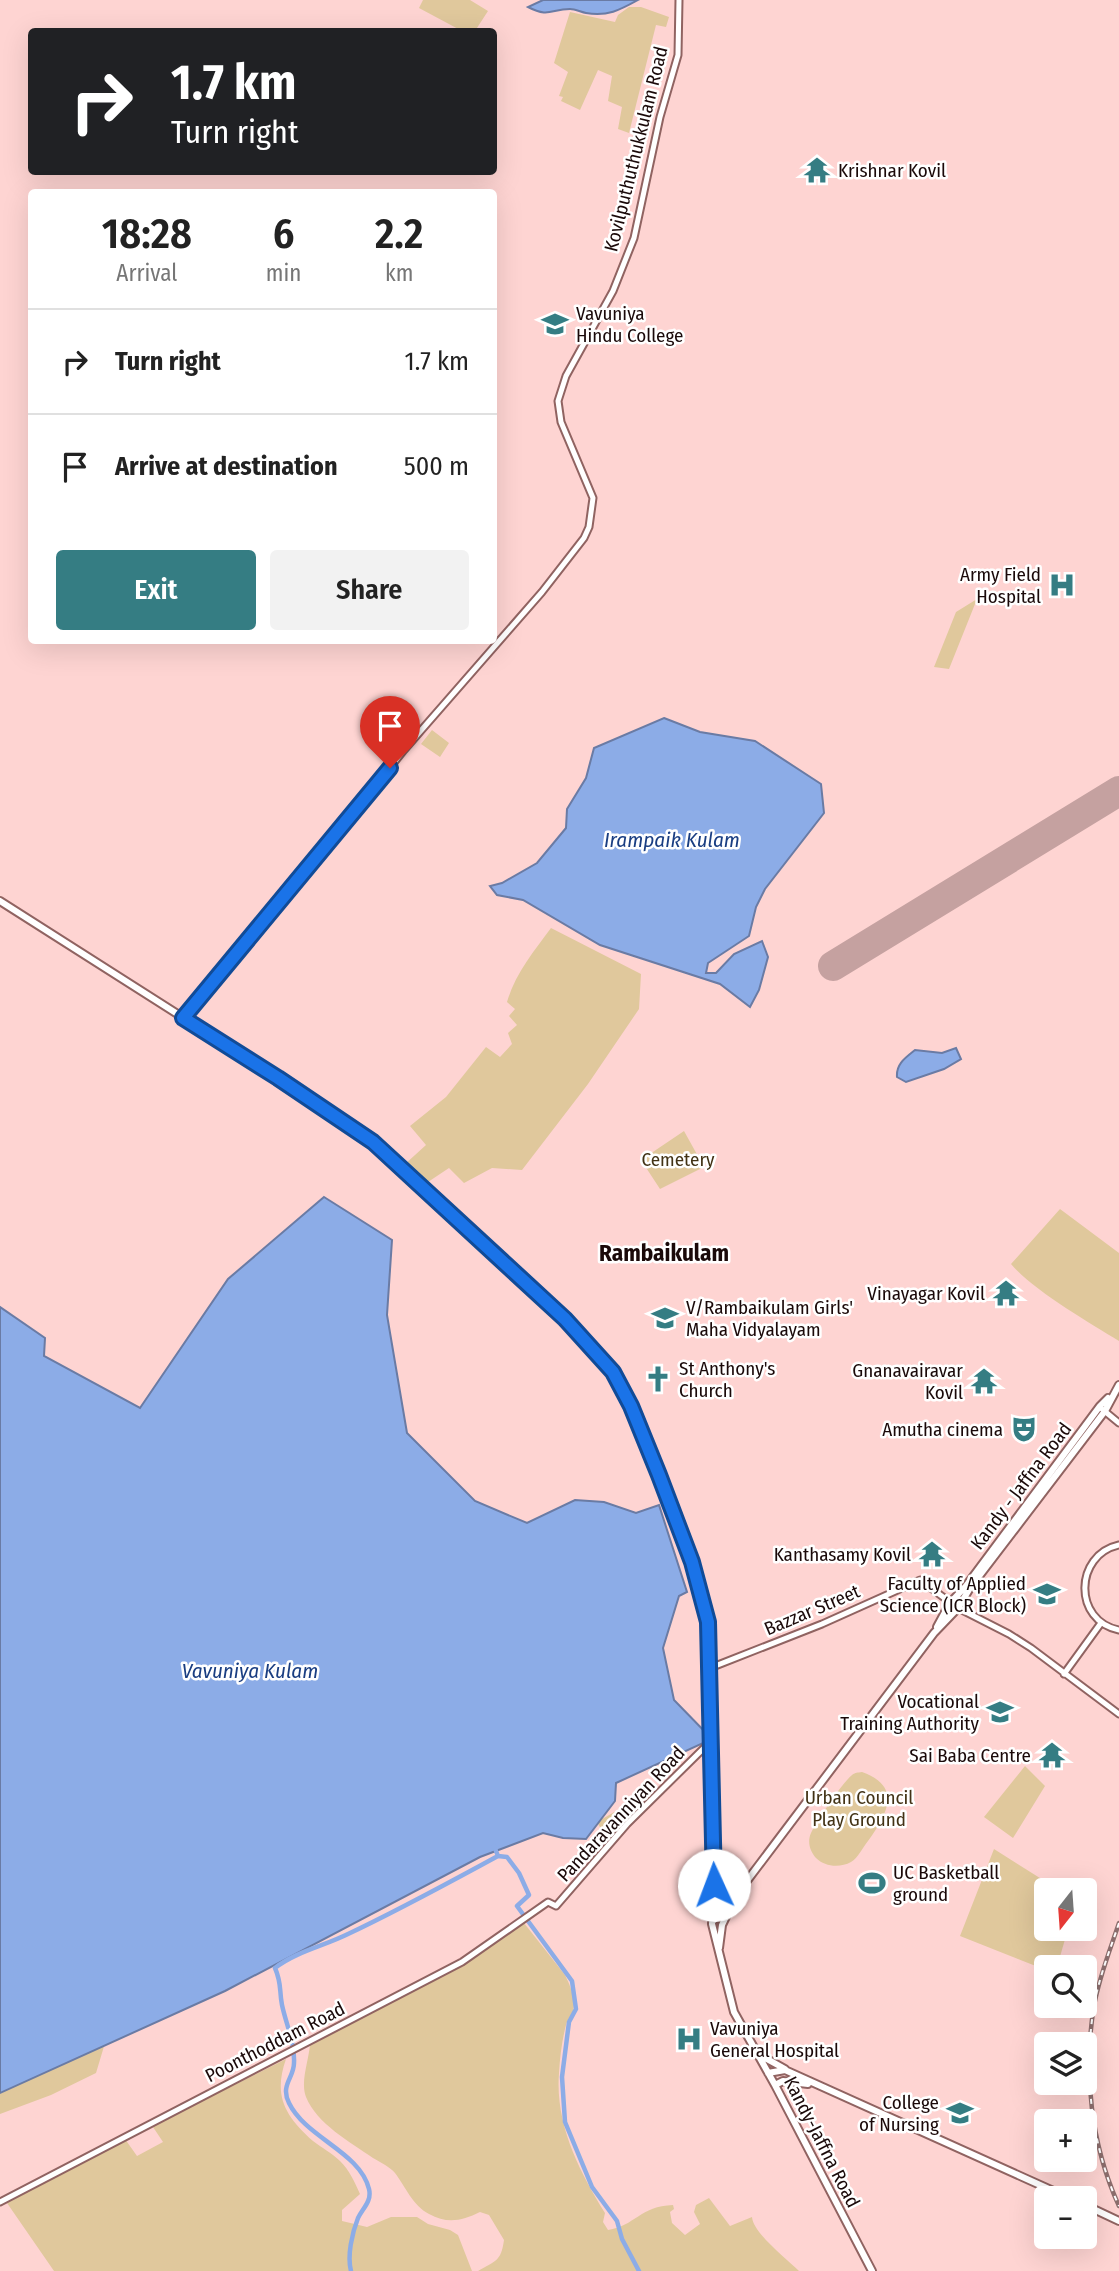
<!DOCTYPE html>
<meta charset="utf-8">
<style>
body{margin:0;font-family:"Fira Sans Condensed",sans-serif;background:#f2f2f2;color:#222;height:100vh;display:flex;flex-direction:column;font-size:26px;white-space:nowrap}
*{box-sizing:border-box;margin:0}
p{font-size:23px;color:#767676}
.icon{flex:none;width:38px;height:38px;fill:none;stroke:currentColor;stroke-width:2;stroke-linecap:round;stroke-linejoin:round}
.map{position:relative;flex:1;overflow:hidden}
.side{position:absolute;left:28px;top:189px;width:469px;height:455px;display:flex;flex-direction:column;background:#fff;border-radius:7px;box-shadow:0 7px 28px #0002}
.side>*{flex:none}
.banner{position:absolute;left:28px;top:28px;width:469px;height:147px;border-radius:7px;box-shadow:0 7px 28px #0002;background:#202124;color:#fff;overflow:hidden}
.needle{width:46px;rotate:197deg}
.fabs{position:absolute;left:1034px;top:1878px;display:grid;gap:14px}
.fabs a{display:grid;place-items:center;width:63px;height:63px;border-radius:7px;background:#fff;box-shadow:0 7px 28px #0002;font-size:35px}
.pin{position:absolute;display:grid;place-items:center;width:60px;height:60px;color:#fff;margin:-72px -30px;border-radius:50% 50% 50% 0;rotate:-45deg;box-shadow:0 0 7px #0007}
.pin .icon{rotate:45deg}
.me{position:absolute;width:77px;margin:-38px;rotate:358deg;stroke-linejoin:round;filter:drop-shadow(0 0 5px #0008)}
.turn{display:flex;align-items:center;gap:24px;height:147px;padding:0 28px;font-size:32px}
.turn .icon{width:91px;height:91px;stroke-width:2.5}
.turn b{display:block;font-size:49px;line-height:60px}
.eta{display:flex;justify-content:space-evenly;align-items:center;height:119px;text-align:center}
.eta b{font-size:42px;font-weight:600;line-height:49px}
.button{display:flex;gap:14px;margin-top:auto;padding:14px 28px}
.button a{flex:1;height:80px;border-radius:7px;background:#357d83;color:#fff;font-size:28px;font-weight:600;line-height:80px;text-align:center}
.button a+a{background:#f2f2f2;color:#222}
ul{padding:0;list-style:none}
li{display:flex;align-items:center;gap:21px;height:105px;padding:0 28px;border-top:2px solid #e0e0e0}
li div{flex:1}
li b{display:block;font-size:26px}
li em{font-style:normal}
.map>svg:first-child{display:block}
.green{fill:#e0c89c}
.water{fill:#8cace7;stroke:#6a7ba4;stroke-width:2}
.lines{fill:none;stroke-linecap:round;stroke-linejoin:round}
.canal{stroke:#8cace7;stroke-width:4.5}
.runway{stroke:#c5a1a0;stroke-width:30}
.secondary-casing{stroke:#906361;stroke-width:9}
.highway-casing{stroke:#906361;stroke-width:10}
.secondary{stroke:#fff;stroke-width:5}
.highway{stroke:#fff;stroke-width:6}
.rail-casing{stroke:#8c6e6d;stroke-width:4.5}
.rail{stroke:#fff;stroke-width:2;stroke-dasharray:5;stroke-linecap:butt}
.route-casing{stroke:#114b97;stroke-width:18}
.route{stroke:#1a73e8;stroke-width:12}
.labels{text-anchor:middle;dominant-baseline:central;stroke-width:5;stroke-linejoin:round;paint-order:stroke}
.street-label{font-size:19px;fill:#1a0909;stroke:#fff}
.poi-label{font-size:19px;fill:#1a0909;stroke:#fff;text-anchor:end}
.park-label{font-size:19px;fill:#423215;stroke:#fff}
.water-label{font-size:21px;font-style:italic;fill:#1a3e82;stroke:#fff}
.quarter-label{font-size:23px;font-weight:bold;fill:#1a0909;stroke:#fff}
</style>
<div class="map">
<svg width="1119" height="2271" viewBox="0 0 1119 2271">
<rect width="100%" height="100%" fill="#fed4d2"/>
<path class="green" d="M423,0h47l18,11 -13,20h-13l-43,-23z
M629,7h12l28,10 -3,10 -10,-2 -27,108 -11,-4 4,-22 -14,-6 4,-25 -14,-6 -18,40 -19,-9 2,-4 -4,-1 9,-24 -14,-9 16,-51 45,10 3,-7z
M977,599l-28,70 -15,-2 22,-55z
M432,730l17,13 -9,14 -19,-13z
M551,928l90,46 -2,35 -51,75 -66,86 -30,-2 -28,15 -15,-15 -24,16 -21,-19 22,-20 -16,-19 36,-29 40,-50 14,10 12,-13 -4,-11 9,-8 -8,-9 6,-7 -8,-7c8,-28 27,-51 44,-74z
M684,1131l20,36 -44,22 -19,-29z
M1060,1209l59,44v88c-31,-19 -86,-51 -108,-77z
M1025,1766l20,20 -32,52 -29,-21z
M862,1772c41,15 25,42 6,69 -5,6 -10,17 -17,21 -11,6 -26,5 -35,-4 -6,-7 -9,-16 -5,-25 5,-11 32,-51 41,-58 4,-3 5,-2 10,-3z
M616,1811l7,16 -14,16 -12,-21z
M994,1849l65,41h-13v38l22,1 -11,38h-11v3l-86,-34z
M524,1923l41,52c5,10 11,24 8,36 -2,5 -6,9 -7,14 -4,15 -6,32 -7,48 -4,51 20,98 46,140l-2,9 5,8c27,-4 32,-24 65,-25l1,4 -4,3 2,11 13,12 15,-11 -6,-12 2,-7 13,-7 21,28 22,-9c1,16 34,41 47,54h-321c17,-10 23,-9 26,-31l-15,-25 -9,-3c-18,9 -33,12 -51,2 -16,-8 -24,-28 -34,-41 -5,-6 -15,-11 -22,-15 -23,-16 -56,-34 -67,-61 -6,-15 3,-37 4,-53l152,-79z
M105,2043l-9,30 -45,22 -51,19v-38z
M286,2059c-13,37 -1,57 27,82 9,7 19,12 27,20 10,10 14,20 20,33l-18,16v11l25,6 24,-10h26l11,7 22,6 8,5 14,36h-418l-47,-68 118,-64 12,17 26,-14 -10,-15 3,-3z"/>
<path class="water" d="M543,0h95c-18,10 -31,17 -52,13 -5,-1 -11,-4 -16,-4 -19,0 -21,9 -42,-2z
M664,718l36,14 55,9 66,43 3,29 -59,76 -9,18 -7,29 -41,27 -2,10h10l18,-19 28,-13 6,16 -9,33 -9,17 -30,-23 -120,-39 -77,-45 -26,-5 -7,-9 12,-3 35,-20 29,-35 1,-19 19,-31 8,-30z
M956,1048l5,11 -17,10 -38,13 -9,-5c-1,-13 8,-19 18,-27l27,3z
M324,1197l68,43 -5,75 20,118 68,68 52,22 48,-23 29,2 32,11 23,-8 28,87 -8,4 -16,52 11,52 38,39 -96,44 -1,18 -29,38 -23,-1 -20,-5 -63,24 -255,134 -225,102v-786l45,31 -1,18 96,52 88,-129z"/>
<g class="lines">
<path class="canal" d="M498,1856l9,1 12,16 10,22 -12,11 55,75 4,28 -7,13 -7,55 3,45 27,65 25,34 5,18 17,32
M351,2271c-4,-15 1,-38 7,-53 5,-10 14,-17 11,-29 -9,-37 -63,-51 -80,-86 -9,-18 5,-25 5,-40 1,-20 -8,-39 -12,-58 -3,-15 0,-21 -7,-37 20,-16 49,-22 73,-34 51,-24 100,-51 150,-78l-4,-10"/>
<path class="runway" d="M833,966l286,-175"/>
<g class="secondary-casing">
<path id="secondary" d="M183,1018l149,-178 72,-90 138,-158 42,-54 5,-11 4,-29 -32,-76 -3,-21 8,-25 47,-85 21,-53 26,-121 18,-62 1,-55
M1102,1409l17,14
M1119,1545c-45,10 -46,76 0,85
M710,1668l112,-44 98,-44 38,28 51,26 22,14 88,66
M1064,1674l37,-51
M0,2202l462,-240 86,-60 8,4 71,-82 82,-81"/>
</g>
<g class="highway-casing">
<path id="highway" d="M0,901l278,177 95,64 192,177 48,53 18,34 28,69 33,87 16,60 6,263 -2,39 22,88 41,73 97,186
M937,1627l13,-24 16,-17 134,-180 8,-8
M713,1921l21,-23 200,-265 24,-25 12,-20 135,-177 14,-26
M719,1948l3,-23 11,-23
M758,2054l27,15
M768,2073l17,-3 284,128
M775,2085l8,-4 25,3
M1085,2205l34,16"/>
</g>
<use href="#secondary" class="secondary"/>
<use href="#highway" class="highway"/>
<g class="rail-casing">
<path id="rail" d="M1119,1923c-9,27 -20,54 -25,83 -11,66 -3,139 25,200"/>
</g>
<use href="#rail" class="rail"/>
</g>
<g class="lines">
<g class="route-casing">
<path id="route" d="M390,768l-207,250 95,60 95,64 192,177 48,53 18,34 28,69 33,87 16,60 6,263"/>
</g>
<use href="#route" class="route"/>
</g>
<defs>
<g id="temple-bare" transform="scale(2.1)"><path d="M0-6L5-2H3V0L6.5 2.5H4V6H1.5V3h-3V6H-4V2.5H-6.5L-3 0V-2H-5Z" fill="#357d83" stroke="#fff" stroke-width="2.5" paint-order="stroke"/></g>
<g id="school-bare" transform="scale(2.1)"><path d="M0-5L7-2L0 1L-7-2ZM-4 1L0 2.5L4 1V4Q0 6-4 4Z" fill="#357d83" stroke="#fff" stroke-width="2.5" paint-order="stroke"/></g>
<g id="hospital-bare" transform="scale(2.1)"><path d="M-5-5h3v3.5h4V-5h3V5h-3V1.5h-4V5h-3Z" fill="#357d83" stroke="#fff" stroke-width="2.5" paint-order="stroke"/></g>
<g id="church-bare" transform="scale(2.1)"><path d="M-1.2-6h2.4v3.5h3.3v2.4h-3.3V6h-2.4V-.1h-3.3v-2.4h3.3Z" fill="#357d83" stroke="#fff" stroke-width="2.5" paint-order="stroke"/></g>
<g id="theatre-bare" transform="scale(2.1)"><path d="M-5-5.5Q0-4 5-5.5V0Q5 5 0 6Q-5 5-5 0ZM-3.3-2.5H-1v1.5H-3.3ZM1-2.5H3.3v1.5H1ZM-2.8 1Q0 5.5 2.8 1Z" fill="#357d83" stroke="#fff" stroke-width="2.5" paint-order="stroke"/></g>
<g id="university-bare" transform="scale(2.1)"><path d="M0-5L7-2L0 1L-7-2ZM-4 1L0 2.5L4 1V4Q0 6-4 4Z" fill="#357d83" stroke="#fff" stroke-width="2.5" paint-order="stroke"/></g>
<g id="stadium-bare" transform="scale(2.1)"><path d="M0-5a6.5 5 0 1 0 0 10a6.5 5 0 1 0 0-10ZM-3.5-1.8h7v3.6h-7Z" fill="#357d83" stroke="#fff" stroke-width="2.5" paint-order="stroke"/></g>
</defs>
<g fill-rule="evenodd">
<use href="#temple-bare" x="817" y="170"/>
<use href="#school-bare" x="555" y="324"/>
<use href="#hospital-bare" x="1062" y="585"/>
<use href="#temple-bare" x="1006" y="1293"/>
<use href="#school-bare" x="665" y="1318"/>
<use href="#church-bare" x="658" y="1379"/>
<use href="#temple-bare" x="984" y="1381"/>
<use href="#theatre-bare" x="1024" y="1429"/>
<use href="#temple-bare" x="932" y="1554"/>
<use href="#university-bare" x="1047" y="1594"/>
<use href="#university-bare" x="1000" y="1712"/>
<use href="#temple-bare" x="1052" y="1755"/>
<use href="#stadium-bare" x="872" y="1883"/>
<use href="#hospital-bare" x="689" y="2039"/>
<use href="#university-bare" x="960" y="2113"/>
</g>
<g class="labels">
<g class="street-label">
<text transform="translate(636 149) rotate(-76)">Kovilputhuthukkulam Road</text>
<text transform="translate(1021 1486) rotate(-53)">Kandy - Jaffna Road</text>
<text transform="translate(812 1610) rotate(-23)">Bazzar Street</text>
<text transform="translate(621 1814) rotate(-47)">Pandaravanniyan Road</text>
<text transform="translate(275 2042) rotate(-27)">Poonthoddam Road</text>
<text transform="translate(822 2142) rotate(63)">Kandy-Jaffna Road</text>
</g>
<g class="poi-label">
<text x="838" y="170" text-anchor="start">Krishnar Kovil</text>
<text x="576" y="313" text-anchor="start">Vavuniya<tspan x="576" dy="22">Hindu College</tspan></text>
<text x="1041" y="574">Army Field<tspan x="1041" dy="22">Hospital</tspan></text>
<text x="985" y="1293">Vinayagar Kovil</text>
<text x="686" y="1307" text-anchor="start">V/Rambaikulam Girls'<tspan x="686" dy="22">Maha Vidyalayam</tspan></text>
<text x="679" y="1368" text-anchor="start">St Anthony's<tspan x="679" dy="22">Church</tspan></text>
<text x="963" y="1370">Gnanavairavar<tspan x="963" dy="22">Kovil</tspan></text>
<text x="1003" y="1429">Amutha cinema</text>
<text x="911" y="1554">Kanthasamy Kovil</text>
<text x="1026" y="1583">Faculty of Applied<tspan x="1026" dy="22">Science (ICR Block)</tspan></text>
<text x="979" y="1701">Vocational<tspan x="979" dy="22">Training Authority</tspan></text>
<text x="1031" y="1755">Sai Baba Centre</text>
<text x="893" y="1872" text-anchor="start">UC Basketball<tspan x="893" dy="22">ground</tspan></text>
<text x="710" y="2028" text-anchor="start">Vavuniya<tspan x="710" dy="22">General Hospital</tspan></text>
<text x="939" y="2102">College<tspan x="939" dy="22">of Nursing</tspan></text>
</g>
<g class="park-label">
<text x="678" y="1159">Cemetery</text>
<text x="859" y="1797">Urban Council<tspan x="859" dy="22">Play Ground</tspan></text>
</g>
<g class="water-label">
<text x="672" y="840">Irampaik Kulam</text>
<text x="250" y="1671">Vavuniya Kulam</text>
</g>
<g class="quarter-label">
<text x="664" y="1253">Rambaikulam</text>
</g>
</g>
</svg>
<div class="fabs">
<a><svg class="needle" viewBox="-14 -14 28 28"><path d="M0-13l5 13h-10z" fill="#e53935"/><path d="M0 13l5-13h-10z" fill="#767676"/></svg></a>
<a><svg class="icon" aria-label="search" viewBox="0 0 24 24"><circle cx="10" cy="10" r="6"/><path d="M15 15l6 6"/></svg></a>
<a><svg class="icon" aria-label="layers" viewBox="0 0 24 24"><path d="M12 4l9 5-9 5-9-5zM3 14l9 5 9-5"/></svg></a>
<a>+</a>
<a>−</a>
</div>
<div class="pin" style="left:390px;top:768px;background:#d93025"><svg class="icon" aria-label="arrive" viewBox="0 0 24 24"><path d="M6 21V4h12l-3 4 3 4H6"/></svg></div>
<svg class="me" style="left:714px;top:1885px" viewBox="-20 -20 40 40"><circle r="19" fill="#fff"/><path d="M0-13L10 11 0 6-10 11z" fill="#1a73e8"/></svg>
<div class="banner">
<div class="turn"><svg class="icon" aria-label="right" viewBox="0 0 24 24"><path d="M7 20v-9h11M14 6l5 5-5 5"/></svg><div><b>1.7 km</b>Turn right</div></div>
</div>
<section class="side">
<div class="eta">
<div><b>18:28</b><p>Arrival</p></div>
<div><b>6</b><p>min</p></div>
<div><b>2.2</b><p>km</p></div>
</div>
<ul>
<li><svg class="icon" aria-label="right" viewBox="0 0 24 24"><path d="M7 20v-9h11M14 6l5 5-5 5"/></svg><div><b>Turn right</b></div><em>1.7 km</em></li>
<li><svg class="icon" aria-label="arrive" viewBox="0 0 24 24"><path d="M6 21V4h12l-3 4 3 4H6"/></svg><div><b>Arrive at destination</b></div><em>500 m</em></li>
</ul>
<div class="button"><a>Exit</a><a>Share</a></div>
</section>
</div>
